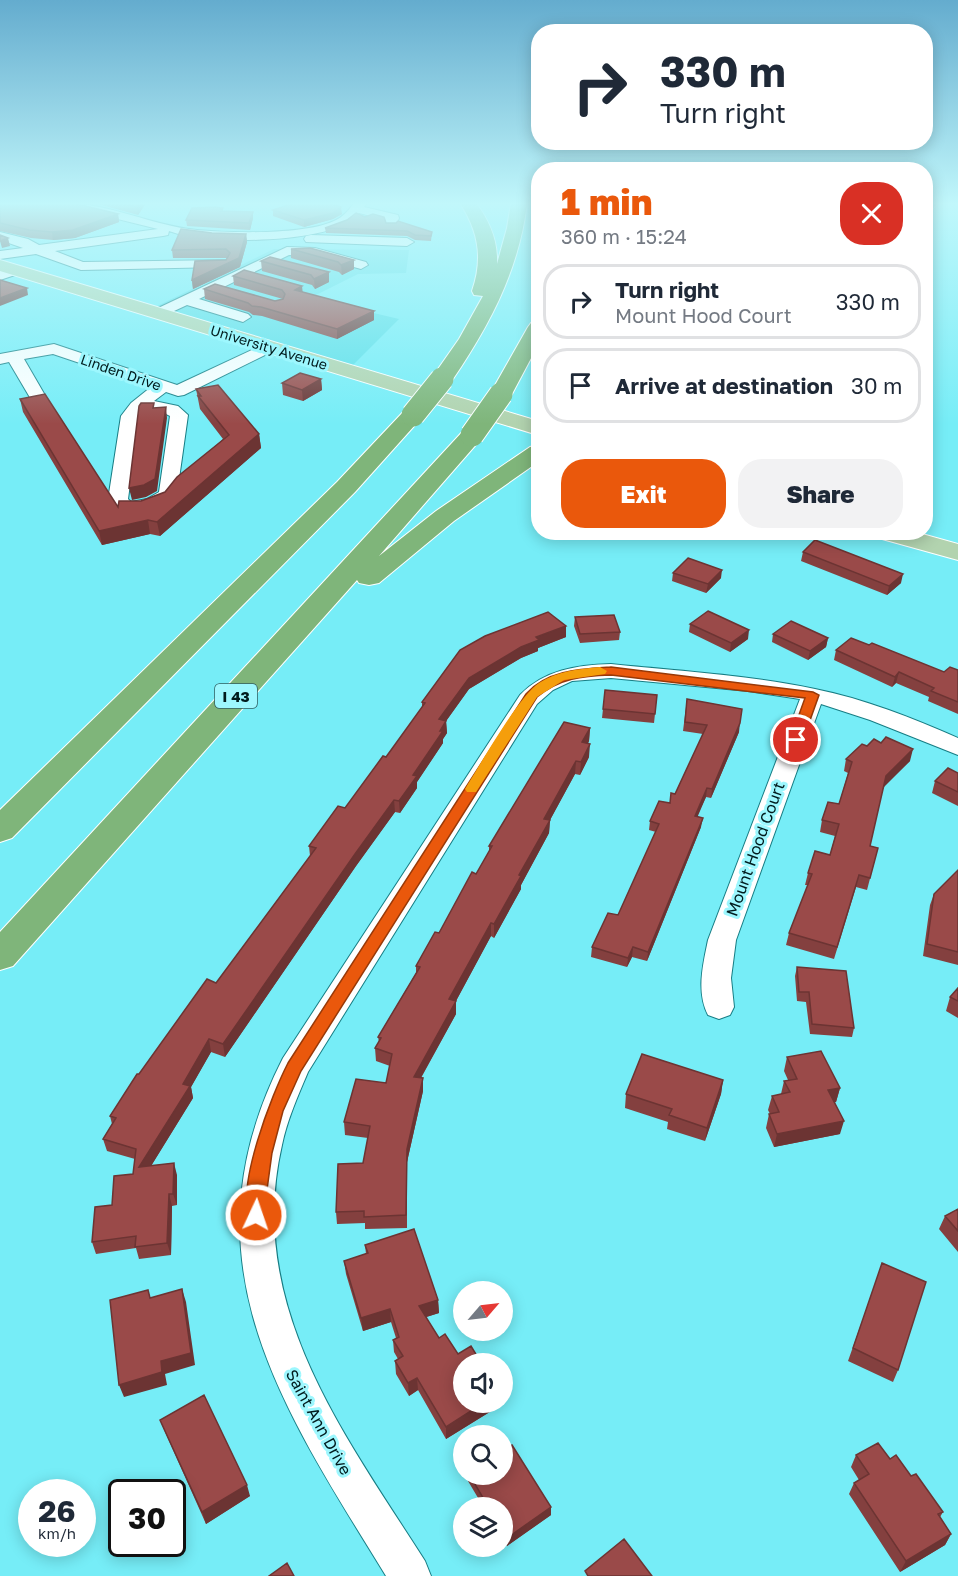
<!DOCTYPE html>
<meta charset="utf-8">
<style>
body{margin:0;font-family:"Golos Text",sans-serif;background:#f2f2f3;color:#1f2937;height:100vh;display:flex;flex-direction:column;font-size:22px;white-space:nowrap}
*{box-sizing:border-box;margin:0}
p{font-size:20px;color:#747a83}
.icon{flex:none;width:33px;height:33px;fill:none;stroke:currentColor;stroke-width:2;stroke-linecap:round;stroke-linejoin:round}
.map{position:relative;flex:1;overflow:hidden}
.panel{position:absolute;left:531px;top:162px;width:402px;height:378px;display:flex;flex-direction:column;background:#fff;border-radius:24px;box-shadow:0 3px 15px #0003}
.panel>*{flex:none}
.top-card{position:absolute;left:531px;top:24px;width:402px;height:126px;border-radius:24px;box-shadow:0 3px 15px #0003;background:#fff;color:#1f2937;overflow:hidden}
.needle{width:39px;rotate:62deg}
.fabs{position:absolute;left:453px;top:1281px;display:grid;gap:12px}
.fabs a{display:grid;place-items:center;width:60px;height:60px;border-radius:50%;background:#fff;box-shadow:0 3px 15px #0003;font-size:30px}
.speed{position:absolute;left:18px;top:1479px;display:flex;gap:12px;font-size:30px;font-weight:700;text-align:center}
.speed>*{display:grid;place-content:center;width:78px;height:78px;border-radius:50%;background:#fff;box-shadow:0 3px 15px #0003;line-height:1}
.speed small{font-size:15px;font-weight:400}
.speed .limit{border:3px solid #111;border-radius:9px;background:#fff;color:#111}
.pin{position:absolute;display:grid;place-items:center;width:51px;height:51px;color:#fff;margin:-26px;border:3px solid #fff;border-radius:50%;box-shadow:0 2px 6px #0007}
.me{position:absolute;width:66px;margin:-33px;rotate:3deg;stroke-linejoin:round;filter:drop-shadow(0 0 4px #0008)}
.turn{display:flex;align-items:center;gap:21px;height:126px;padding:0 30px;font-size:27px}
.turn .icon{width:78px;height:78px;stroke-width:2.5}
.turn b{display:block;font-size:42px;line-height:51px}
.round{display:grid;place-items:center;flex:none;width:63px;height:63px;border-radius:24px;background:#f2f2f3}
.headline{display:flex;align-items:center;justify-content:space-between;height:102px;padding:0 30px}
h1{font-size:36px;font-weight:800;line-height:45px;color:#ea580c}
.cta{display:flex;gap:12px;margin-top:auto;padding:12px 30px}
.cta a{flex:1;height:69px;border-radius:24px;background:#ea580c;color:#fff;font-size:24px;font-weight:800;line-height:69px;text-align:center}
.cta a+a{background:#f2f2f3;color:#1f2937}
ul{padding:0;list-style:none}
li{display:flex;align-items:center;gap:18px;height:75px;margin:0 12px 9px;padding:0 18px;border:3px solid #e0e1e3;border-radius:24px}
li div{flex:1}
li b{display:block;font-size:22px}
li em{font-style:normal}
.map>svg:first-child{display:block}
.built{fill:#5bdfe9}
.lines{fill:none;stroke-linecap:round;stroke-linejoin:round}
.minor-casing{stroke:#177d84;stroke-width:2}
.major-casing{stroke:#fff;stroke-width:2}
.highway-casing{stroke:#fff;stroke-width:2}
.minor{fill:#fff;fill-rule:evenodd}
.major{fill:#b2d3af;fill-rule:evenodd}
.highway{fill:#7fb57a;fill-rule:evenodd}
.highway-bridge-casing{stroke:#fff;stroke-width:25;stroke-linecap:butt}
.highway-bridge{stroke:#7fb57a;stroke-width:23}
.wall{fill:#84403f}
.shaded-wall{fill:#6c3433}
.building{fill:#9a4a49;stroke:#6c3433;stroke-width:1.5}
.route{fill:#ea580c;stroke:#983908;stroke-width:1.5}
.slow{fill:#f59e0b}
.labels{text-anchor:middle;dominant-baseline:central;stroke-width:6;stroke-linejoin:round;paint-order:stroke}
.far-street-label{font-size:14px;fill:#011b1d;stroke:#9df7fe}
.shield{fill:#9df7fe;stroke:#305d60;stroke-width:1.5}
.shield-label{font-size:15px;font-weight:bold;fill:#011b1d}
.street-label{font-size:16px;fill:#011b1d;stroke:#9df7fe}
</style>
<div class="map">
<svg width="958" height="1576" viewBox="0 0 958 1576">
<rect width="100%" height="100%" fill="#76edf7"/>
<path class="built" d="M274,249l135,1 -3,23 -48,1 -48,24 89,21 -51,51 -199,-60z"/>
<g class="lines">
<g class="minor-casing">
<path id="minor" d="M63,203c48,0 89,23 134,27 34,3 107,5 137,-9 9,-4 14,-10 20,-18h13l-3,4 34,8 1,3 -3,8h-10v-6l-27,-7c-23,30 -126,29 -162,25 -9,-1 -19,-4 -28,-7l-1,4 -5,1 -108,15 28,11 144,-2 2,3 -2,3 -5,1 -141,3 -45,-16 -36,5v-8l23,-3 -23,-8v-8l28,7 11,6 119,-16 -93,-23z
M311,235l96,3 7,4 -7,4 -101,-4 -2,-3 2,-3z
M287,247l28,1 51,14 2,3 -7,4 -47,-13 -25,-1 -90,44 49,15 3,3 -8,5 -56,-17 -28,13 -8,-5 3,-3z
M16,266l5,1 2,3 -2,3 -21,7v-9z
M269,342l6,2 2,3 -2,3 -91,45 -6,1 -12,-4 -12,9 24,5 10,9 -11,78c-12,18 -38,24 -58,19l-11,-12 13,-84 10,-13 20,-16 -98,-33 -29,5 22,38 -8,5 -6,-1 -23,-39 -9,2v-10l54,-10 123,41zM143,411l21,2 6,3 -11,76 -12,7 -16,3 -3,-3 11,-83z
M611,664c68,7 137,11 204,25 50,10 97,29 143,49v17l-88,-35 -49,-16 -85,236 -5,38 3,29 -4,8 -11,4 -11,-4c-12,-23 -5,-51 0,-75l92,-241 -52,-8 -137,-13 -39,3 -19,9 -16,14 -229,368c-10,24 -21,48 -26,73 -37,160 62,289 143,416l6,15h-45c-105,-171 -206,-316 -103,-518l237,-363c24,-25 57,-30 91,-31z"/>
</g>
<g class="major-casing">
<path id="major" d="M0,260l538,161v14l-538,-164z
M871,532h44l43,12v16l-83,-23z"/>
</g>
<g class="highway-casing">
<path id="highway" d="M460,203h16c14,19 22,38 21,61l10,-36 4,-25h16c-8,67 -37,121 -74,176l-3,5 -8,1 -8,-1 -3,-5 28,-40 24,-43 -9,-1 -2,-4c11,-32 7,-59 -12,-88z
M926,203h12l-6,6 -6,2z
M538,321v24l-26,49 -3,5 -8,2 -8,-2 -3,-5 38,-67 3,-4z
M413,408l8,2 3,5 -69,77 -343,346 -12,4v-32l337,-328 68,-72z
M472,428l8,2 3,5 -3,5 -101,116 57,-45 94,-64 8,-2v17l-84,59 -75,62 -10,2 -10,-2 -2,-3 -344,386 -13,4v-38l464,-502z"/>
</g>
<use href="#minor" class="minor"/>
<use href="#major" class="major"/>
<use href="#highway" class="highway"/>
<g class="highway-bridge-casing">
<path id="highway-bridge" d="M413,415l29,-36
M472,435l29,-41"/>
</g>
<use href="#highway-bridge" class="highway-bridge"/>
</g>
<path class="wall" d="M0,203l118,11 1,8 -44,16 -22,2 -22,-2 -31,-7z
M85,203h61l-8,12 -40,-11z
M332,203v1l10,10 -9,5 -29,8 -31,-11v-6z
M223,208v3l30,7 -3,12 -63,-4 -1,-6z
M386,223h10l36,9 -1,9 -16,-1 -8,-4 -81,-3 -1,-5z
M212,233l34,1 1,8 -7,25 -47,22 -1,-9 34,-20 1,-2h-54l-1,-8z
M291,249l63,11v9l-12,6 -3,-3 -48,-14z
M261,261l68,11v10l-14,7 -3,-4 -50,-14z
M233,276l69,16 72,28 -37,19 -75,-23 -9,-1 -4,-3 -44,-13 -1,-10 71,12 8,-2 -49,-14z
M321,379l1,11 -19,11 -20,-6 -1,-12z
M196,389l63,45 2,14 -101,88 -10,-2 -48,11 -79,-133 -3,-13 98,108 23,-6 24,-9 58,-53 -23,-30z
M803,552l98,31 -14,12 -86,-34z
M673,573l48,5 -15,15 -34,-12z
M575,617l45,15 -1,8 -39,3 -6,-17z
M690,624l58,15 -18,13 -41,-20z
M566,626v11l-28,11v3l-17,7 -52,31 -23,32 1,12 -4,6v4l-26,39v6l-17,25 -5,-1 -39,54 -131,191 -14,-5 -20,35 2,11 -42,68 26,9v30l-5,1 -1,49 -32,4 -3,-11 -40,6 -4,-12 20,-37 21,-31 2,-15 -28,-8 -4,-12 9,-15 -2,-8 29,-42 77,-91 94,-127 -1,-10 36,-38 41,-51 36,-49v-6z
M773,634l55,4 -2,9 -18,13 -36,-18z
M869,645l75,27 14,-2v44l-30,-13 1,-4 -33,-14 -4,4 -58,-27 2,-10z
M657,695l-3,28 -52,-5 1,-9z
M687,699l52,33 -28,66 -5,-1 -9,19 4,11 -54,134 -15,-4 -5,10 -36,-10 1,-10 26,-32 38,-83 -7,-2 1,-9 20,-18 5,-9 28,-60 -20,-3z
M590,728l-1,13 -1,2 1,14 -9,18 -5,-1 -25,46 -1,13 -28,52v4l-27,49 -3,-2 -35,65v13l-35,64 2,13 -16,71v66l-42,1v-6l-28,1 -1,-12 27,-49 5,-25 -23,-3 -1,-13 42,-39 4,-17 -14,-5 -1,-13 4,-6 -1,-5 38,-64v-7l23,-33 37,-59 13,-22v-6z
M846,759l64,2 -27,26 -13,59 8,2 -11,42 -11,-3 -22,72 -48,-14 3,-12 19,-48h-3l3,-12 22,-18 5,-19 -15,-4 2,-12 17,-16 9,-31 -4,-2z
M958,773v33l-26,-13 3,-12z
M958,870v95l-35,-9 7,-51 4,-11z
M797,967l57,61 -2,9 -42,-3 -4,-32 -9,-1 -2,-25z
M958,988v30l-12,-7 4,-14z
M787,1057l53,31 -4,14h-1l5,32 -66,13 -8,-19 3,-14h1l-2,-4 4,-14 9,-2 3,-13 4,-1 -4,-9z
M723,1080l-2,14 -16,47 -38,-12 1,-7 -43,-14 1,-14z
M958,1209v43l-19,-23 6,-13z
M365,1245l73,55 1,13 -13,4 13,21 19,16 43,51 -55,34 -28,-49 -9,6 -13,-22 -1,-13 3,-2 -4,-7 -1,-12 3,-2 -5,-16 -28,9 -17,-57 -2,-13 22,-7z
M878,1276l20,94 -5,12 -45,-21z
M160,1420l90,76 -44,28 -41,-92z
M856,1455l34,4 21,17 32,36 -3,5 11,17 -6,11 -45,27 -51,-78 5,-11 5,-3 -8,-13z
M468,1474h34l49,33v8l-44,31 -5,-8v-30h-18l-16,-27z"/>
<path class="shaded-wall" d="M140,203h6l-8,12 -1,-8z
M341,207l1,7 -9,5 -29,8v-7z
M253,212v6l-3,12 -1,-7z
M118,214l1,8 -44,16 -22,2 -1,-8z
M246,234l1,8 -7,25 -47,22 -1,-9 47,-22z
M8,238l2,8 -8,2 -2,-7z
M354,260v9l-12,6 -1,-10z
M329,272v10l-14,7 -1,-10z
M302,286l1,9 -8,-5z
M27,288l1,7 -28,11v-8z
M374,311v9l-37,19v-10z
M321,379l1,11 -19,11 -1,-11z
M166,407l1,11 -10,73 -11,6 -14,3 -3,-12z
M259,434l2,14 -101,88 -3,-14z
M148,520l2,14 -48,11 -3,-14z
M722,570l-1,8 -15,15 2,-9z
M903,574l-2,9 -14,12 2,-9z
M566,626v11l-28,11v3l-17,7 -52,31 -30,42v-12l30,-41 67,-41z
M749,630l-1,9 -18,13 1,-9z
M828,638l-2,9 -18,13 2,-9z
M899,672l-3,11 -4,4 3,-10z
M446,721l1,12 -4,6v4l-26,39v6l-17,25 -1,-12 14,-26z
M740,723l-1,9 -28,66 1,-9z
M590,728l-1,13 -7,14v-13z
M590,744l-1,13 -9,18 1,-13z
M913,749l-3,12 -27,27 3,-12z
M576,761l-1,13 -25,46 -1,13 -28,52v4l-27,49v-14l25,-49 25,-56z
M707,788l-1,9 -12,28 1,-9z
M394,800l1,12 -39,54 -131,191 -2,-13 132,-190z
M703,818l-2,9 -54,134 1,-9z
M491,923v13l-41,76 -1,-13z
M633,947l-1,10 -5,10 1,-9z
M456,1001v13l-42,76v-13z
M209,1039l2,13 -20,35 2,11 -50,81 -4,-12 44,-83z
M423,1078v13l-16,71v66v-79z
M723,1080l-2,14 -16,47 2,-13z
M840,1088l-4,14 -11,2 3,-14z
M844,1121l-4,13 -66,13 3,-13z
M174,1163l3,12v30l-4,-11z
M169,1194l3,12 -1,49 -4,-12z
M182,1289l4,13 9,63 -30,9 2,11 -43,12 -5,-12 42,-24z
M438,1300l1,13 -19,6 -1,-13z
M390,1309l1,13 -28,9 -2,-13z
M417,1378l1,12 -9,6 -1,-13z
M485,1402h16v3l-55,34v-12z
M247,1485l3,11 -44,28 -4,-12z
M551,1507v8l-44,31v-8z
M951,1534l-6,11 -45,27 6,-11z"/>
<path class="building" d="M0,203h73l45,11 -45,16 -21,2 -23,-2 -29,-7z
M121,203h19l-3,4z
M294,203h35l12,4 -8,6 -29,7 -31,-10z
M215,207l8,1 -2,3 32,1 -4,11 -63,-3 6,-12z
M356,213l9,4 8,-3 11,3 2,6h10l2,-2 34,11 -1,4 -16,-1 -8,-4 -82,-3 22,-8z
M181,229l31,4 34,1 -7,24 -47,22 3,-19 31,-1 4,-7 -4,-4 -54,1z
M0,235l8,3 -8,3z
M310,248l44,12 -13,5 -3,-3 -47,-13z
M270,257l59,15 -15,7 -3,-4 -50,-14z
M244,270l58,16 -7,4 79,21 -37,18 -76,-22 -9,-1 -4,-3 -44,-14 11,-5 60,17 8,-2 2,-5 -3,-4 -49,-14z
M0,280l27,8 -27,10z
M300,373l21,6 -19,11 -20,-7z
M218,385l41,49 -102,88 -9,-2 -49,11 -79,-132 25,-5 73,113 1,-6h22l24,-9 12,-15 52,-42 -31,-39h3l-5,-7z
M141,403h13l-1,5 13,-1 -11,72 -11,6 -15,3 10,-82z
M815,540l88,34 -14,12 -86,-34z
M688,558l34,12 -14,14 -35,-11z
M708,611l41,19 -18,13 -41,-19z
M548,612l18,14 -30,11 3,3 -18,7 -52,31 -30,41 7,2 -6,10h3l-30,44 4,1 -18,25 -5,-1 -39,54 -132,190 -14,-5 -26,45 7,2 -51,81 35,-4 -1,31h-4l-2,49 -32,4 1,-11 -44,6 3,-35 17,-2 2,-29 19,-2 3,-25 -33,-10 13,-21 -6,-2 27,-42h2l68,-95 9,4 100,-135 -7,-2 29,-40 7,2 38,-52 3,1 39,-54 -3,-1 38,-52 25,-14z
M614,615l6,17 -40,2 -5,-17z
M791,621l37,17 -18,13 -37,-17z
M851,638l18,7 3,-2 72,29 6,-5 8,3v32l-27,-11 3,-3 -35,-16 -4,5 -59,-27z
M605,690l52,5 -2,19 -52,-5z
M687,699l55,10 -2,14 -28,66 -5,-1 -12,28 8,2 -55,134 -15,-5 -5,11 -36,-11 16,-34 10,2 41,-91 -9,-3 9,-20 11,2 1,-10 4,1 32,-69 -22,-3z
M564,722l26,6 -8,14 8,2 -9,18 -5,-1 -32,58 6,1 -31,55 2,1 -27,48 -3,-1 -42,76 7,2 -42,76 9,1 -16,71 -1,66 -42,2v-6l-28,1 2,-48 25,-1 7,-37 -26,-4 12,-43 30,4 6,-29 -17,-6 6,-10 -3,-1 42,-70 -4,-1 19,-34 4,1 33,-61 4,2 16,-28h-3z
M886,737l27,12 -27,27 -16,70 8,2 -8,30 -11,-3 -22,72 -48,-14 23,-59 -4,-1 7,-22 15,4 9,-31 -17,-4 6,-18 11,2 13,-42 -6,-3 16,-15 5,2 7,-7 7,4z
M948,768l10,5v19l-23,-11z
M958,870v82l-31,-8 7,-50z
M797,967l49,4 8,57 -42,-4 -3,-32h-10z
M958,988v13l-8,-4z
M821,1051l19,37 -12,2 16,31 -67,13 -8,-20 10,-2 -7,-16 18,-4 -6,-11 13,-2 -10,-22z
M642,1054l81,26 -16,48 -38,-13 3,-6 -46,-15z
M958,1209v22l-13,-15z
M414,1229l24,71 -19,6 20,32 6,-4 13,20 13,-8 11,18h-18v38h21l-39,25 -29,-49 -9,5 -13,-22 8,-5 -10,-16 6,-3 -9,-28 -29,9 -17,-57 24,-8 -3,-8z
M882,1263l44,19 -28,88 -45,-22z
M182,1289l9,64 -30,8 1,11 -43,13 -9,-85 38,-10 2,8z
M204,1395l43,90 -45,27 -42,-92z
M878,1443l12,16 6,-4 15,21 5,-2 27,38 -5,2 13,20 -45,27 -52,-78 15,-9 -13,-19z
M512,1445l39,62 -44,31 -5,-8v-22h-13l-20,-34h33v-23z
M624,1539l28,37h-64l-3,-5z
M287,1563l7,13h-25z"/>
<linearGradient id="sky" x2="0" y2="1"><stop stop-color="#64acce"/><stop offset="0.48" stop-color="#c1f7fb"/><stop offset="1" stop-color="#c1f7fb" stop-opacity="0"/></linearGradient>
<rect width="958" height="424" fill="url(#sky)"/>
<path class="route" d="M611,667l202,25 6,3 -16,45 -7,4 -6,-4 15,-42 -194,-23c-29,1 -51,3 -74,22l-236,374 -18,40 -11,42 -6,44v18l-3,5 -7,3 -6,-3c-15,-32 22,-126 38,-157l238,-369c21,-24 55,-25 85,-27z"/>
<path class="slow" d="M600,667l7,4 -2,3 -41,6 -27,17 -61,95h-9l-2,-3c15,-24 53,-92 74,-106 18,-12 40,-14 61,-16z"/>
<g class="labels">
<g class="far-street-label">
<text transform="translate(269 347) rotate(17)">University Avenue</text>
<text transform="translate(121 372) rotate(19)">Linden Drive</text>
</g>
<rect class="shield" x="215" y="684" width="42" height="24" rx="4.5"/>
<g class="shield-label">
<text x="236" y="696">I 43</text>
</g>
<g class="street-label">
<text transform="translate(755 849) rotate(-70)">Mount Hood Court</text>
<text transform="translate(319 1422) rotate(61)">Saint Ann Drive</text>
</g>
</g>
</svg>
<div class="fabs">
<a><svg class="needle" viewBox="-14 -14 28 28"><path d="M0-13l5 13h-10z" fill="#e53935"/><path d="M0 13l5-13h-10z" fill="#747a83"/></svg></a>
<a><svg class="icon" aria-label="sound" viewBox="0 0 24 24"><path d="M4 9h4l5-4v14l-5-4H4zM17 9q2 3 0 6"/></svg></a>
<a><svg class="icon" aria-label="search" viewBox="0 0 24 24"><circle cx="10" cy="10" r="6"/><path d="M15 15l6 6"/></svg></a>
<a><svg class="icon" aria-label="layers" viewBox="0 0 24 24"><path d="M12 4l9 5-9 5-9-5zM3 14l9 5 9-5"/></svg></a>
</div>
<div class="speed"><div>26<small>km/h</small></div><div class="limit">30</div></div>
<div class="pin" style="left:796px;top:740px;background:#d93025"><svg class="icon" aria-label="arrive" viewBox="0 0 24 24"><path d="M6 21V4h12l-3 4 3 4H6"/></svg></div>
<svg class="me" style="left:256px;top:1215px" viewBox="-20 -20 40 40"><circle r="17" fill="#ea580c" stroke="#fff" stroke-width="3"/><path d="M0-11L8 9 0 5-8 9z" fill="#fff"/></svg>
<div class="top-card">
<div class="turn"><svg class="icon" aria-label="right" viewBox="0 0 24 24"><path d="M7 20v-9h11M14 6l5 5-5 5"/></svg><div><b>330 m</b>Turn right</div></div>
</div>
<section class="panel">
<div class="headline"><div><h1>1 min</h1><p>360 m · 15:24</p></div><a class="round" style="background:#d93025;color:#fff"><svg class="icon" aria-label="close" viewBox="0 0 24 24"><path d="M6 6l12 12M18 6L6 18"/></svg></a></div>
<ul>
<li><svg class="icon" aria-label="right" viewBox="0 0 24 24"><path d="M7 20v-9h11M14 6l5 5-5 5"/></svg><div><b>Turn right</b><p>Mount Hood Court</p></div><em>330 m</em></li>
<li><svg class="icon" aria-label="arrive" viewBox="0 0 24 24"><path d="M6 21V4h12l-3 4 3 4H6"/></svg><div><b>Arrive at destination</b></div><em>30 m</em></li>
</ul>
<div class="cta"><a>Exit</a><a>Share</a></div>
</section>
</div>
